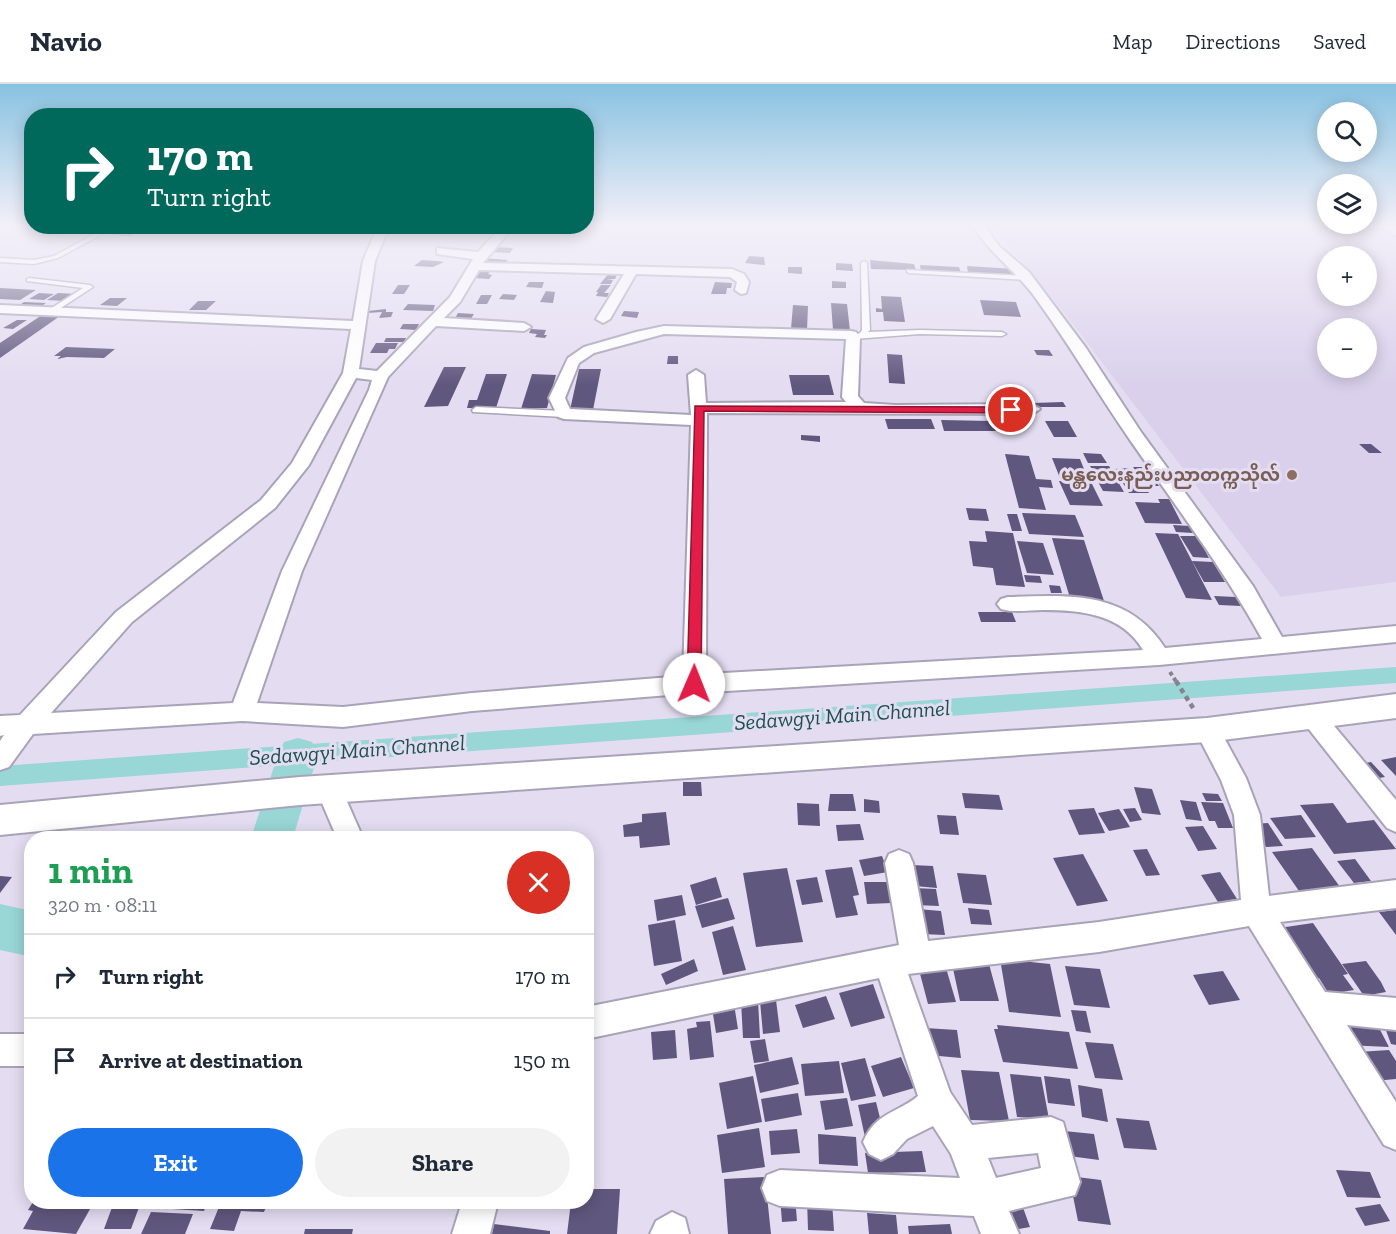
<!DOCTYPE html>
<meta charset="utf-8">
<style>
body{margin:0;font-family:"Zilla Slab","Noto Sans Myanmar",serif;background:#f2f2f3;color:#1f2937;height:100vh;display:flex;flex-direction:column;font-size:22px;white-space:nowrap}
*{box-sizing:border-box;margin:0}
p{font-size:20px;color:#747a83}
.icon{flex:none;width:33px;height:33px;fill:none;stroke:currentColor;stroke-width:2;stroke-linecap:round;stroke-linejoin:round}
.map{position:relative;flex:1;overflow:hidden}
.side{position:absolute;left:24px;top:747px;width:570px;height:378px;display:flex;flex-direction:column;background:#fff;border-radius:24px;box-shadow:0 3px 15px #0003}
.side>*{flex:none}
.banner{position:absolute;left:24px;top:24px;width:570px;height:126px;border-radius:24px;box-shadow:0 3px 15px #0003;background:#00695c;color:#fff;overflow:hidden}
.controls{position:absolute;left:1317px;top:18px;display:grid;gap:12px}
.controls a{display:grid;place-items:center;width:60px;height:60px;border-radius:50%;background:#fff;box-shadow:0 3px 15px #0003;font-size:30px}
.pin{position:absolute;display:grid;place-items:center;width:51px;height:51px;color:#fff;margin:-26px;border:3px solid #fff;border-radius:50%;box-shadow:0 2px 6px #0007}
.me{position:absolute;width:66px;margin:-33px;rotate:1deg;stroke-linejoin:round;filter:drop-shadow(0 0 4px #0008)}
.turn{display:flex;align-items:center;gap:21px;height:126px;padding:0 24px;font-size:27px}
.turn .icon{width:78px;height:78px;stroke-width:2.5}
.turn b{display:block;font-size:42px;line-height:51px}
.round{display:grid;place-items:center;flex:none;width:63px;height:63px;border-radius:32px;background:#f2f2f3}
.headline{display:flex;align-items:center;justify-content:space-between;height:102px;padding:0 24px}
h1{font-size:36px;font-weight:800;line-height:45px;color:#1e9e55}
.primary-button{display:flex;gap:12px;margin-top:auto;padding:12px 24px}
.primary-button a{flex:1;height:69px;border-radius:36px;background:#1a73e8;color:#fff;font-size:24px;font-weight:800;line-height:69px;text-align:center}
.primary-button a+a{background:#f2f2f3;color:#1f2937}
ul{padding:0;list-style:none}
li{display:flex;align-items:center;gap:18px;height:84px;padding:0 24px;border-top:2px solid #e0e1e3}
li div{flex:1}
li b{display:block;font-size:22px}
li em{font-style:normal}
header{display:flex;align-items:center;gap:36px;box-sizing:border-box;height:84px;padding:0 30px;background:#fff;border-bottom:2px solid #e0e1e3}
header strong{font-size:28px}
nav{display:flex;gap:33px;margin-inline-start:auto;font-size:21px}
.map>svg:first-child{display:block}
.built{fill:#dad0ec;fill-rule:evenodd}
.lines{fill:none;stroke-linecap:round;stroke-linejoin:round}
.canal{fill:#99d6d6;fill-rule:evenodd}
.river{fill:#99d6d6;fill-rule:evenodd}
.building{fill:#60577e}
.service-casing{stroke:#aaa3b7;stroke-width:3}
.minor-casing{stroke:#aaa3b7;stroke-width:4}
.tertiary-casing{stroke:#aaa3b7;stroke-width:4}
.path-far1{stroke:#878291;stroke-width:4;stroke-dasharray:4 3;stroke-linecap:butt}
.path{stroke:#878291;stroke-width:4.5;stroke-dasharray:5 4;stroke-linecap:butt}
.service{fill:#fff;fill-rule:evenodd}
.minor{fill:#fff;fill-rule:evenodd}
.tertiary{fill:#fff;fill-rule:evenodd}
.route{fill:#e11d48;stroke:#92132f;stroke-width:1.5}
.education-dot{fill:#8d6e63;stroke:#e4ddf2;stroke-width:2}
.labels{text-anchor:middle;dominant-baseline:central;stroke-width:6;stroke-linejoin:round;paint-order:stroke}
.far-education-label{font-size:18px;font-weight:bold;fill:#785e54;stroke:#e4ddf2;text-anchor:end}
.water-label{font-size:22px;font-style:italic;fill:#1b5151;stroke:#e4ddf2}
</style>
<header>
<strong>Navio</strong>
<nav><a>Map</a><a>Directions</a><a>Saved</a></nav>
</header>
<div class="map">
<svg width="1396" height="1150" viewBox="0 0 1396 1150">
<rect width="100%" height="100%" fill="#e4ddf2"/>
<path class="built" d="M990,140h406v358l-115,15 -216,-283zM1328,172h38v40h-38zM1328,244h38v40h-38z"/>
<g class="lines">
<path class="canal" d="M1396,583v16l-1396,103v-20z"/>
<path class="river" d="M298,654l14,4 6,12 -25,84h-42l27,-84 6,-12z
M0,820l32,7v46l-32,-7z"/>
</g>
<path class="building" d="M127,142h20l-17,10 -18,-1z
M490,163l23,1 -3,5 -23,-1z
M749,172l15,1 1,8 -20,-2z
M483,174l25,2 -5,5 -25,-1z
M422,176l15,1 7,1 -11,5 -19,-1z
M870,176l44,4 2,6 -45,-1z
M836,179l16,1 1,7 -17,-1z
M920,181l39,2 2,6 -40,-2z
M967,182l49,3 2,7 -50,-3z
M788,183h14v7l-14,-1z
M475,185l16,1 -3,4 4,1 -3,4 -15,-1 3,-5h-5z
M609,189h9l-3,6h-8l6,1 -2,4h-11z
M832,197l14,1v6h-14z
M529,198h15l-2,6 -16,-1z
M715,198l17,1 -1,5h-4l-1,6h-15z
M398,201h12l-6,9h-12z
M601,201h10l-7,8h5l-2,4 -11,-1 2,-4h-2z
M0,204l36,2 -16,10 -20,-1z
M546,207l9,1 -2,11 -13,-1z
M39,209l15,1 -10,6 -15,-1z
M58,209l18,1 -11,7 -18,-1z
M503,210l14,1 -3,5 -15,-1z
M481,211h11l-5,9h-11z
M881,212l20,1 4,25 -21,-1 -1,-9h-7v-4l6,1z
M110,214h17l-10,8 -17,-1z
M980,216l36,2 5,15 -37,-2z
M198,217h18l-10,9h-17z
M24,218l22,1 -9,6 -22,-1z
M831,219l16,1 3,27 -17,-1z
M408,220l27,1 -2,6 -30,-1z
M793,221l15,1 -1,24 -16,-1z
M386,225v3h7l-2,5 -12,1 3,-6 -15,1 1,-2z
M624,227l15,1 -2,6 -16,-2z
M458,229l16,1 -4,6h-16z
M42,231l18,1 -60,42v-15z
M17,236h10l-14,9 -10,-1z
M403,240h16l-3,6 -16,-1z
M531,245l15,1 -2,5h3l-2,3 -10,-1 2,-3 -8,-1z
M386,254h20l-2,4h-20z
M376,259h22l-3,6h-6l-2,4h-17z
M66,263l49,2 -11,9 -37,-1 -10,2 4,-3h-7z
M1034,266h15l4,6 -16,-1z
M887,270l15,1 3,29 -16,-1z
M668,272h10v8h-11z
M444,283h22l-18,39 -24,1z
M579,285h22l-8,41h-23z
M486,290h21l-11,34h-29l2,-8h8z
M532,290l24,1 -9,33 -26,1z
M789,291h40l5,20h-41z
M1063,318l3,5h-30l-3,-4z
M885,335h46l4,10h-47z
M941,336l50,1 5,10h-52z
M1045,337h23l9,16h-23z
M801,351l19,1v6l-19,-2z
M1359,360h12l11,9h-13z
M1083,369l18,1 6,9h-19z
M1005,370l24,2 7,23 15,1 2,8 -14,-1 7,23 -27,-2z
M1052,374l28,1 8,20 -28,-1z
M1090,382h19l7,11h-19z
M1133,383h12l14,19h-12z
M1130,384l5,8h-15l-5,-7z
M1097,396h20l7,12 -21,-1z
M1121,396h19l9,13h-20z
M1059,397l32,1 12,24 -33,-1z
M1158,415h11l13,25 -37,-1 -10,-21 25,1z
M966,424l20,1 3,12 -20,-1z
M1022,429l53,2 9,22 -55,-3z
M1007,430h10l5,17h-10z
M1173,441l17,1 3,7 -17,-1z
M985,447l28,2 12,54 -29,-2 -3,-17 -20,-2 -4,-25 18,1z
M1155,449l23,1 34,66 -26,-2z
M1180,452h17l12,22 -16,-1z
M1052,454l32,2 20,61 -34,-3z
M1017,457l26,2 11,32 -27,-2z
M1192,477l21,1 12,20h-21z
M1024,491l16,1 2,7 -16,-1z
M1049,501l11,1 2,7h-11z
M1214,512l22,1 5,9 -22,-1z
M978,528h34l4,10h-35z
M1396,673v19l-15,-16z
M1371,678l14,15 -18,3 -14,-15z
M683,698h18l1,14h-19z
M1134,703l18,2 9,26 -19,-2z
M962,709l37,2 4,15 -38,-2z
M1202,709l16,1 4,7h-16z
M830,710h23l3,17h-28z
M864,715l15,2 1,12 -16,-1z
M1180,716l16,2 6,19 -16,-2z
M1201,718l22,1 10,25h-15l-3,-7h-6z
M797,719l22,1 1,22 -22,-1z
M1333,719l14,20 27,-3 22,29 -62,5 -34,-49z
M1094,724l11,25 -26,2 -11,-25z
M1135,724l7,12 -12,2 -7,-13z
M1119,725l11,18 -21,4 -11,-18z
M666,728l4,33 -30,3 -1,-12 -15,1 -1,-12 19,-3v-8z
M937,731l19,1 3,19 -19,-1z
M1301,731l15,22 -31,2 -15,-21z
M1268,739l15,23 -17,1 -14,-23z
M860,740l4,16 -26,1 -2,-16z
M1203,742l14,23 -19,2 -13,-24z
M1312,764l28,39 -41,4 -27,-39z
M1147,765l13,26 -14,1 -13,-26z
M1083,770l25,47 -31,5 -24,-48z
M882,772l6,16 -24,4 -5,-16z
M1355,775l16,22 -17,2 -17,-22z
M911,781l22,1 4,22 -22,-2z
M852,783l7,28 -6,1 5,19 -22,3 -11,-48z
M787,784l16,74 -47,5 -13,-74z
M1220,788l17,27 -19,3 -17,-27z
M957,789l29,2 6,30 -29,-2z
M0,792l12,1 -12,16z
M716,793l6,20 -26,8 -6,-20z
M817,793l6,25 -21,3 -6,-25z
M864,798h24l4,21 -25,1z
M913,804l23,1 3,17 -24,-1z
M682,811l4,20 -29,6 -3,-21z
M728,814l7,21 -33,9 -7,-22z
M968,824l21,2 3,15 -21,-1z
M918,825l23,2 4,24 -24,-1z
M1396,826v25l-17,-23z
M675,836l7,41 -28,5 -6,-41z
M1313,839l35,51 -5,1 11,15 -25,4 -10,-16 -7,1 -33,-51z
M733,842l13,44 -23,5 -11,-43z
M694,875l4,12 -32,14 -5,-11z
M1000,875l50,5 11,53 -52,-5z
M1366,877l15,21 5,10 -22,4 -22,-32z
M952,880h37l10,37h-39z
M1065,882l35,3 10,39 -36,-3z
M946,884l10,34 -28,2 -9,-34z
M1223,887l17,29 -31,5 -16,-30z
M873,900l12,34 -34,9 -12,-34z
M826,912l9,23 -32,9 -8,-23z
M758,916l2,38h-17l-2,-37z
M776,916l4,32 -17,2 -3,-33z
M734,920l4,25 -22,4 -4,-25z
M1071,926l15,1 5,22 -15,-2z
M1334,935l42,3 13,25 -43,-2z
M710,937l4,36 -24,3 -3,-31 10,-2 -1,-5z
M997,941l72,7 9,37 -75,-7 -9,-33h4z
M1384,941l12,2v18l-5,-1z
M925,944l32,2 4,28 -33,-3z
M675,946l2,28 -24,2 -2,-28z
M765,955l4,22 -15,2 -4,-22z
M1085,958l28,2 10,36 -28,-2z
M1389,966l7,11v18l-22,2 -16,-29z
M792,973l7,27 -39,9 -6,-28z
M901,973l13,31 -31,9 -12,-31z
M865,974l11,38 -25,5 -10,-38z
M839,977l5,32 -39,3 -4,-32z
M961,986l38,2 10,49 -39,-1z
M1010,990l31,3 8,42 -32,-2z
M753,992l9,46 -35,7 -8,-46z
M1044,992l26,3 5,27 -27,-3z
M1078,1001l24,4 6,33 -26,-5z
M798,1009l4,22 -37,7 -4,-23z
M847,1014l6,28 -28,4 -5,-29z
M876,1018l8,32 -19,3 -7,-32z
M1116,1034l33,3 8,29 -33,-2z
M759,1044l6,39 -43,6 -5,-38z
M797,1045l3,24 -29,2 -2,-24z
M1064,1047l30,3 5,26 -30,-4z
M818,1050l38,3 2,29 -39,-2z
M922,1067l4,21 -58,1 -3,-20z
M1336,1086l34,2 11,26 -34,-1z
M1069,1092l32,4 10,45 -33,-4z
M765,1093l6,57h-43l-4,-55z
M586,1105h34l-3,45h-50l4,-32h15z
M795,1112l2,25 -15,1 -2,-25z
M807,1115l25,2 2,30 -26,-1z
M33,1118h61l-18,32 -53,-5 10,-18 -5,-1z
M114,1118h27l-10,27h-27z
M175,1118h32l-3,9 -32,-2z
M221,1118h47l-4,10 -23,-1 -7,20 -24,-2z
M1021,1118l9,25 -23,4 -8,-25z
M1380,1120l10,17 -25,5 -10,-18z
M151,1128l42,2 -8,20h-44z
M867,1129l29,2 2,19h-29z
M494,1140l56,7v3h-58z
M950,1140l2,10h-43l-1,-8z
M305,1145h48l-1,5h-48z"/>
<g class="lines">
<g class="service-casing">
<path id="service" d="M109,142h8l-59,32 -24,6 -34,-2v-4l34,2 20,-4z
M864,177l3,2 3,67 -2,2 52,-2 82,2 4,2 -4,2 -82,-2 -66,5v-4l6,-2 2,-3 -1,-67z
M907,186l121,6 3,2 -3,2 -119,-7 -2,-1z
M29,194l61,7 3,2 -40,26h-3v-4l33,-21 -56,-7v-2z
M476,323l88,4 4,3 -4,3 -91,-5 -1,-2z"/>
</g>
<g class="minor-casing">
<path id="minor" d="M972,140h11l16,22 30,26 57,76 55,84 112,154 29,51 114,-11v16l-237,23 -465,28 -222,18 -129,16 -101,-6 -209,13 -24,33 -9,3v-29l4,-6 -4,1v-20l20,-1 96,-103 145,-112 31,-37 51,-90 8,-44 -351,-16v-8l353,16 10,-60 15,-35h11l-14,35 -16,108 18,2 73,-74 23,-38 -36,-5v-6l41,4 24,-26h12l-31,37 249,6 12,5 5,8 -3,11 -5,1 -6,-4 2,-8 -7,-5 -94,-3 -26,45 -7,4 -7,-4 28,-45 -145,-4 -19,32 -16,16 80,5 7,4 -7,4 -88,-5 -48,51 -86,194 -45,132 86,4 129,-14 211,-17 8,-251 -127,-6 -6,-2 -9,-19 19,-40 16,-11 52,-15 28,-6 187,5 5,1 4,6 -2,58 6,7 31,2 137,-1 8,5 -8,5 -325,-1 -1,261 437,-24c-21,-36 -62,-40 -100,-40 -14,0 -29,3 -42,-1l-4,-5 4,-5 7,-2c61,-2 120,-7 157,51l97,-9c-39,-71 -88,-135 -134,-202 -31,-45 -59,-93 -91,-137 -21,-30 -47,-45 -65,-76zM664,250l182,5 -4,58 4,5 -140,1 -2,-28 -8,-5 -8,5 3,40 -121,-6 -5,-11 14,-35 15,-10zM356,294l16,2 -3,10 -87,181 -49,132 -182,10 81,-91 143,-114 34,-43z
M1376,140h13l7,4v8z
M1312,623l8,2 76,91v32l-9,-4 -83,-105 -4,-7 4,-7z
M1207,636l9,3 30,55 14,37 9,81 127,-16v28l-116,14 45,70 71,6v32l-49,-5 49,77v48l-12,-5 -135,-219 -150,26 -191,22 42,118 22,33 79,-8 12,5 17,60 -5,13 -66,16 10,23h-38l-7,-18 -194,-10 -13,-5 -5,-13 5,-13 13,-5 180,8 -9,-24 -18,-28 -26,13 -14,15 -12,6 -12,-6 -6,-12c13,-30 33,-28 55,-46l-39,-118 -293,61v-32l313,-62 -14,-82 4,-9 10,-4 10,4 4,9 15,78 171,-19 142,-22 -7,-85 -13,-35 -26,-50 3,-7zM1038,1069l3,15 -45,10 -8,-20z
M329,694l9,3 25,57h-26l-21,-49 4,-8z
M0,950h32v32h-32z
M462,1118h36l-8,32h-38z
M672,1128l13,6 4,16h-39l6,-13z"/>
</g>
<g class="tertiary-casing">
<path id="tertiary" d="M1396,610v24l-189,24 -907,63 -300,30v-30l300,-28 907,-59z"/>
</g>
<path class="path-far1" d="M1170,588l7,11"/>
<path class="path" d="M1176,597l19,30"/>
<use href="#service" class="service"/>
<use href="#minor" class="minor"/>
<use href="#tertiary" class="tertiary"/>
</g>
<linearGradient id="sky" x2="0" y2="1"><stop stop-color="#88c2e1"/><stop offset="0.47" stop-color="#f3f0f9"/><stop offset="1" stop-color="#f3f0f9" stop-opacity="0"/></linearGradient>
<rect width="1396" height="301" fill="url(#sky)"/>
<path class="route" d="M695,322l316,1 5,3 -5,3 -307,-2 -3,273 -7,6 -7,-6z"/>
<circle class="education-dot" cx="1292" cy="391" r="6"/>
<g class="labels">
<g class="far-education-label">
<text x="1280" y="391">မန္တလေးနည်းပညာတက္ကသိုလ်</text>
</g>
<g class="water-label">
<text transform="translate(842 631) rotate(-4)">Sedawgyi Main Channel</text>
<text transform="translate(357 666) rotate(-4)">Sedawgyi Main Channel</text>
</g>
</g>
</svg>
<div class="controls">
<a><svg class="icon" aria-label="search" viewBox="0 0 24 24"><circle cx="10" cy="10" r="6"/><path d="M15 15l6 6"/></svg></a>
<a><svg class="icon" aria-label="layers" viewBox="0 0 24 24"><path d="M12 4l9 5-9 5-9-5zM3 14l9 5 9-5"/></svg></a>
<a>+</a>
<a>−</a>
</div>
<div class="pin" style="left:1011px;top:326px;background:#d93025"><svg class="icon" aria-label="arrive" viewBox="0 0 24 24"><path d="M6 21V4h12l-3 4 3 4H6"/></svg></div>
<svg class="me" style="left:694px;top:600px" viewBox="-20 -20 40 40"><circle r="19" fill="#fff"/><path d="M0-13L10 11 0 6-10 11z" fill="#e11d48"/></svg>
<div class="banner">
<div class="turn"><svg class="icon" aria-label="right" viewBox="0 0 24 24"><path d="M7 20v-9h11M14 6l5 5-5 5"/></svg><div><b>170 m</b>Turn right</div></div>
</div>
<section class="side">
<div class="headline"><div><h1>1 min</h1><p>320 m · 08:11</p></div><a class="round" style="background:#d93025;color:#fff"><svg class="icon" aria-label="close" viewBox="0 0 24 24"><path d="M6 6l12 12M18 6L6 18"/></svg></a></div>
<ul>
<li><svg class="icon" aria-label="right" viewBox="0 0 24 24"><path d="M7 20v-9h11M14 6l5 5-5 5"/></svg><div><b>Turn right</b></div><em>170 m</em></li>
<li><svg class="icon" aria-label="arrive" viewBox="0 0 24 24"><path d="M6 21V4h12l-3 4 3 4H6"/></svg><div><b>Arrive at destination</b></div><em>150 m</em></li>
</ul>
<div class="primary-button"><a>Exit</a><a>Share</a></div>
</section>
</div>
